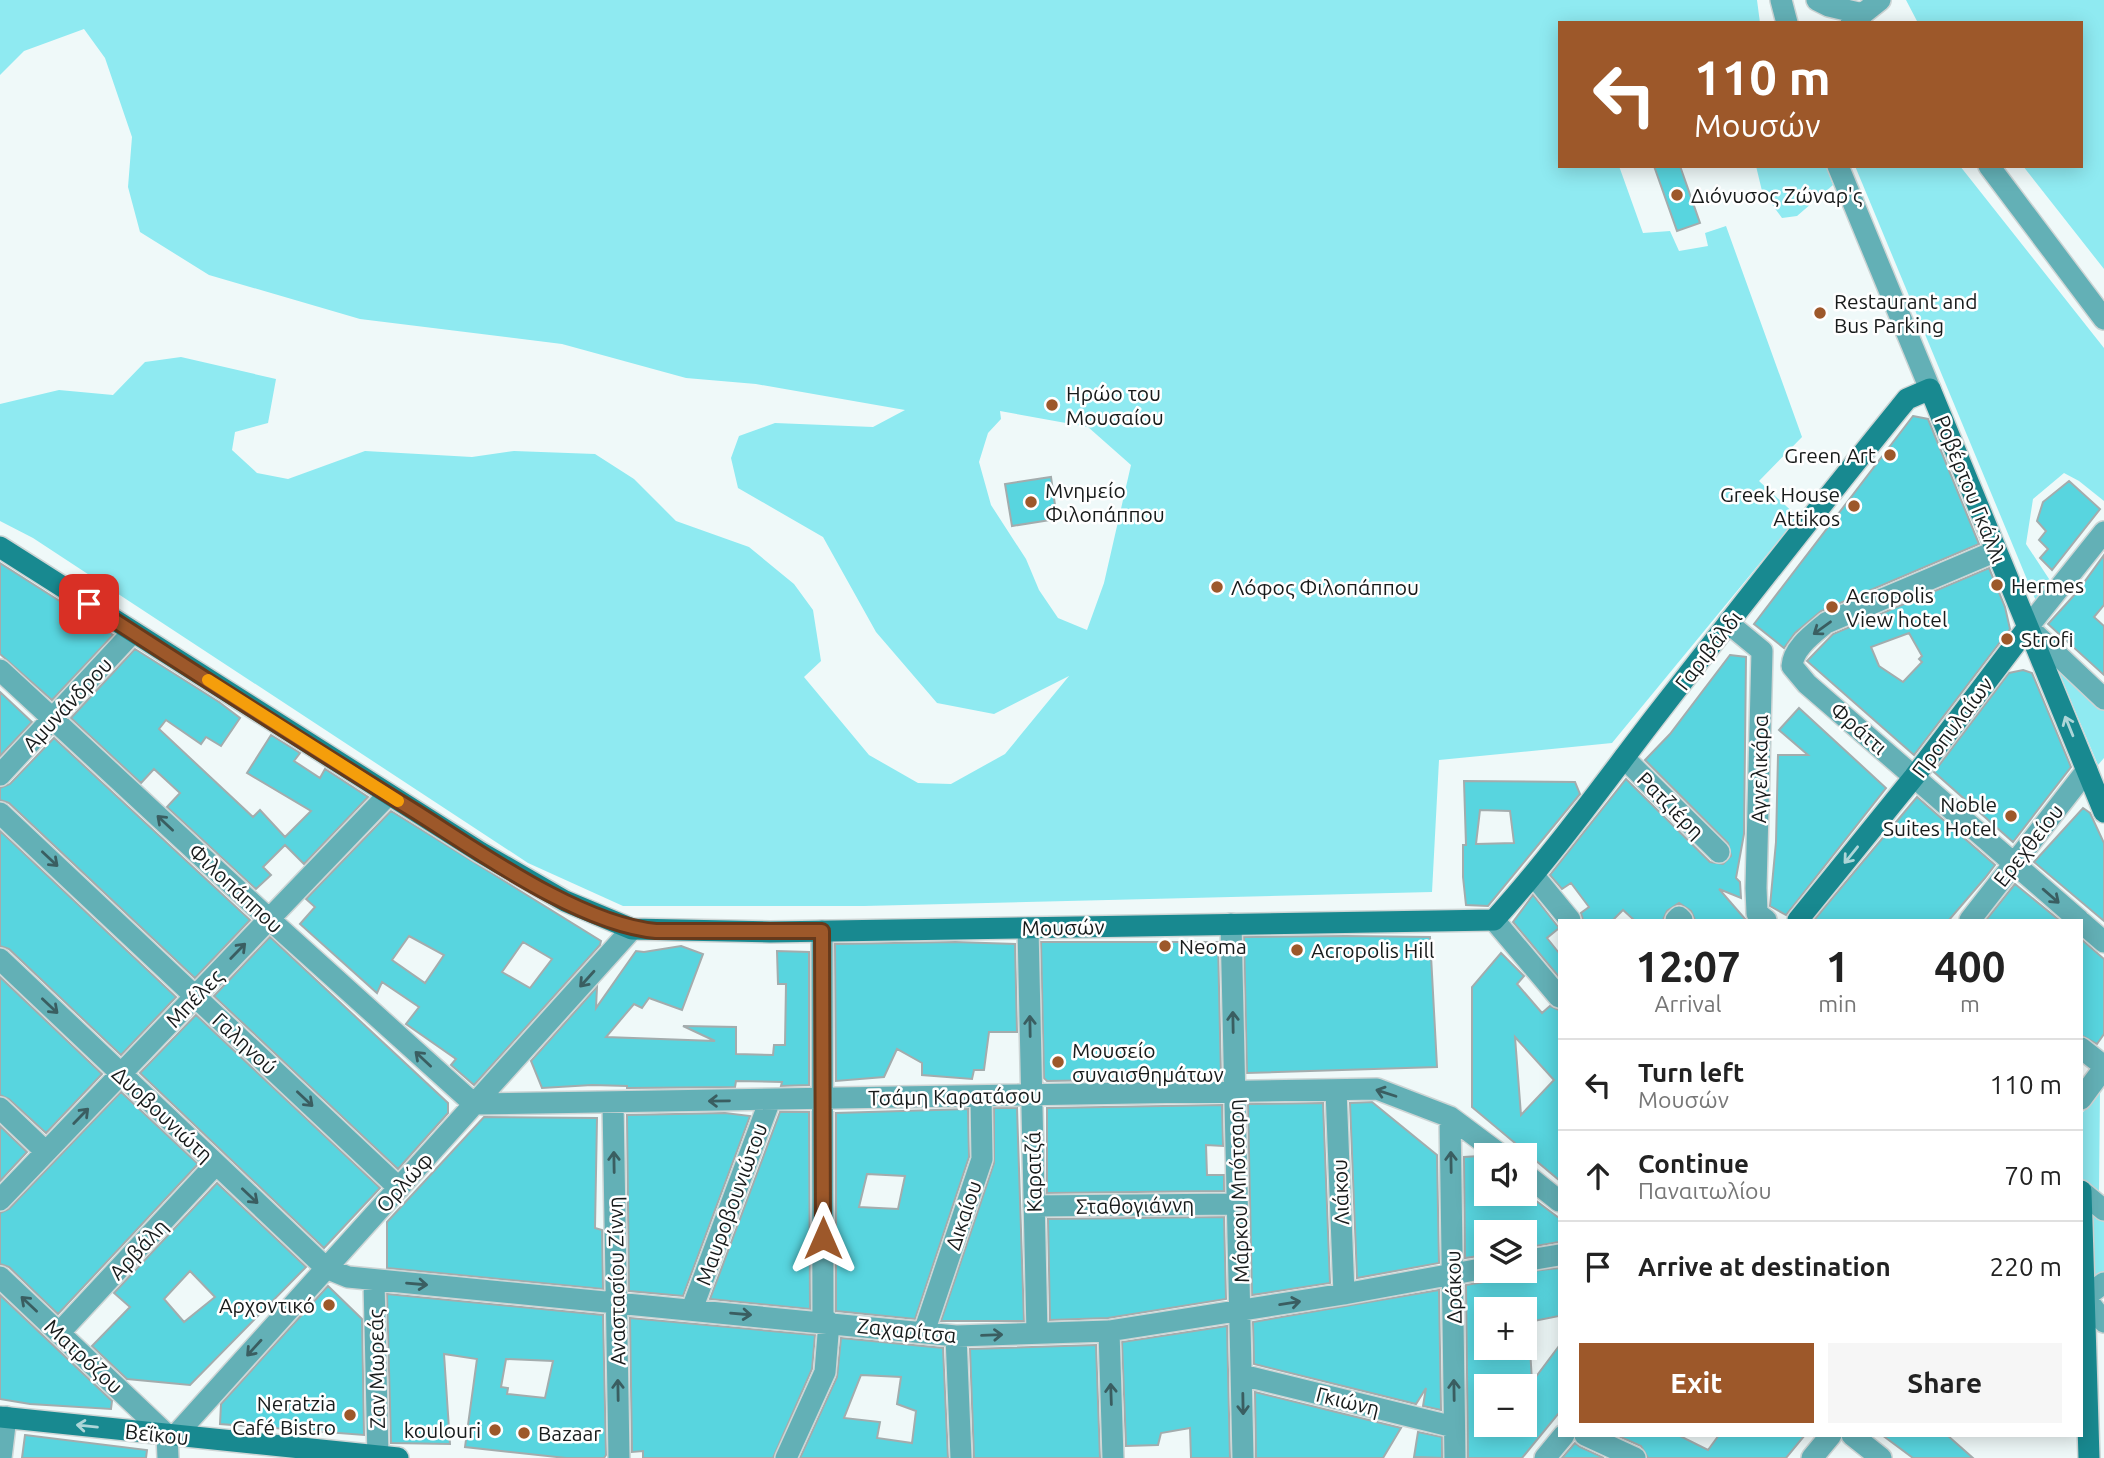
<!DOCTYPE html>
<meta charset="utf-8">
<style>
body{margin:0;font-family:Ubuntu,sans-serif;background:#f6f6f6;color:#222;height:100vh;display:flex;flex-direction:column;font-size:26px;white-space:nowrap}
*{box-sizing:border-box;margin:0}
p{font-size:23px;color:#767676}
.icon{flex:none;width:38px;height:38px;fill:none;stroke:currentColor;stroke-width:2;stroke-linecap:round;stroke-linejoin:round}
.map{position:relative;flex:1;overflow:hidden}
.panel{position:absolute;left:1558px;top:919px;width:525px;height:518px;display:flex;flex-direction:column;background:#fff;border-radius:0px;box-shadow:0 4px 18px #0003}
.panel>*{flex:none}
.banner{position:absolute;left:1558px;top:21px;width:525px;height:147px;border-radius:0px;box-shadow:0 4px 18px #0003;background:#9d582a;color:#fff;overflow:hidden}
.controls{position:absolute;left:1474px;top:1143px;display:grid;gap:14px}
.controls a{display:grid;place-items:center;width:63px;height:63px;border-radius:0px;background:#fff;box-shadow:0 4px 18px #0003;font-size:35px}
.pin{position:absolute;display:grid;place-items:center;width:60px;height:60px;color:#fff;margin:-30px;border-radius:14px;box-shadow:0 4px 10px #0006}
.me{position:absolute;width:77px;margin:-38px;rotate:0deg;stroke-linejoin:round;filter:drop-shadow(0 0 5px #0008)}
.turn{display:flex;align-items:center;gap:24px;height:147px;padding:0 21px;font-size:32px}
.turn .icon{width:91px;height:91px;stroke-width:2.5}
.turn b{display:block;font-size:49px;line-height:60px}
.eta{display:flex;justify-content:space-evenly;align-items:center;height:119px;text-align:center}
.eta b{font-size:42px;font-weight:600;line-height:49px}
.action{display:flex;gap:14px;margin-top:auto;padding:14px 21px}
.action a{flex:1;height:80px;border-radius:0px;background:#9d582a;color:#fff;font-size:28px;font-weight:600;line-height:80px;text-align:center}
.action a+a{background:#f6f6f6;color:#222}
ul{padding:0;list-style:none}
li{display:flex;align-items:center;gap:21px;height:91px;padding:0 21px;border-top:2px solid #e0e0e0}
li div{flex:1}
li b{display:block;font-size:26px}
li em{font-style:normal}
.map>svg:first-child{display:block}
.green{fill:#8feaf1;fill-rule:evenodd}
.building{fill:#58d5df;stroke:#a3acad;stroke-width:2;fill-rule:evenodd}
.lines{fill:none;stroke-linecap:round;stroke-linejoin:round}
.street-casing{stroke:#cdd5d5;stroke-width:24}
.secondary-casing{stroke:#cdd5d5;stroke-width:24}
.street{stroke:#63b0b6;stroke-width:21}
.secondary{stroke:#188990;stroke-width:21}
.oneway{stroke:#3a5e61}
.oneway2{stroke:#aed6d8}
.route-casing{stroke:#66391b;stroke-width:18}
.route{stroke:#9d582a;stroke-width:12}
.slow{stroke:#f59e0b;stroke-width:12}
.poi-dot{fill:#9d582a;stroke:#fff;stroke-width:2.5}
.labels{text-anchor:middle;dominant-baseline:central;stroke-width:5;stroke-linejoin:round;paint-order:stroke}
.poi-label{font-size:21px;fill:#181b1b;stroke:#fff;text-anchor:start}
.street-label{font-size:21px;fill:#181b1b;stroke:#fff}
</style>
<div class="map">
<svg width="2104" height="1458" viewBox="0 0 2104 1458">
<rect width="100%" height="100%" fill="#eff9f9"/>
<path class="green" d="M0,0h1757l3,23h-201v143h60l24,67 27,-2 9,20 29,-5 -3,-13 21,-7 76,211 -43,44 39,36 -186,226 -173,17 -7,132 -568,14h-241l-95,-43 -495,-325 -33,-17v-117l59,-14 54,5 32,-33 36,-5 95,22 -8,44 -33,9 -3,18 25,23 31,6 77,-28 107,6 42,-6 81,3 39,25 42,42 73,26 45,37 19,26 8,51 -17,16 65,78 49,28 33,1 54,-30 64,-78 -75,38 -57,-11 -61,-71 -53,-95 -85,-49 -7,-30 8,-22 36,-13 98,4 32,-17 -149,-26 -70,-6 -124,-34 -202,-25 -151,-44 -69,-43 -12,-45 4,-50 -27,-79 -21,-29 -60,22 -24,24zM1000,411l88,16 43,38 -27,118 -17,47 -29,-12 -19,-28 -13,-31 -35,-54 -12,-43 9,-29 13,-14z
M1906,0h198v269l-81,-103h58v-143h-163z
M1756,166h70l7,19 -36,31 -15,2 -20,-27z
M1855,166h105l144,182v153l-25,-20 -15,-8 -31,26 -7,45 25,38 -15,19z
M2052,656l52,55v47l-6,7z
M2100,1090l-1,101 5,5v97l-23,15v-193z"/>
<path class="building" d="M1654,166h26l20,57 -23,8z
M1913,416l15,3 51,125 -158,67 -26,22 -11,15 -30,-24z
M1051,477l6,42 -45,7 -7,-42z
M2069,481l31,28 -48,61 -12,-12 8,-9 -9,-9 7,-9 -9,-10 6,-19z
M2104,555v50l-10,12 10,9v49l-56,-51 29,-32z
M0,563l113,72 -61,65 -52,-46z
M1989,568l16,39 5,22 -96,126 -107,-94 26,-27zM1909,633l13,23 -3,3 3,3 -19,20 -24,-16 -8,-19z
M135,649l84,53 21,16 -19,28 -15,-9 -5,7 -35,-24 -7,9 94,88 7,-7 25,27 26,-26 -64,-38 24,-38 29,18 -6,8 26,17 5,-9 43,28 -64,67 -19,-19 -22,22 8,8 -15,14 -89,-82 13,-14 -26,-24 -13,14 -70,-65z
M1730,655l16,2 -2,177 -8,44 4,4 1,16 -22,-9 27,31h-51l-4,-9 -12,-8 -12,8 -4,9h-29l-11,-10 -10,10h-30l-2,-7 8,-6 -18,-24 -9,6 -12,-14 76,-96 84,83 13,2 8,-8 -3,-13 -83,-83 25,-26z
M2023,670l9,3 39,94 -58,75 -79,-70 75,-99z
M0,692l32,30 -32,34z
M1799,708l87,80 -100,127 -16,-9 6,-64 2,-87h30l-29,-25z
M54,738l196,182 -55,58 -186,-175 -9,-3v-12l10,-4z
M1464,781l111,1 5,12 -92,112 -22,-1 -3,-28v-32h3zM1480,810l30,1 4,32 -38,1z
M1917,797l78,68 -10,13 -36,42h-135z
M2083,808l7,5 14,30v78l-70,-59z
M391,811l210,130 -1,4 -126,140 -23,-20 5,-6 -50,-35 13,-17 -37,-25 -5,11 -77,-69 15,-17 -9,-8zM409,936l35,19 -19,28 -33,-23zM523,942l29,17 -22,29 -28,-16z
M0,831l176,166 -55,58 -112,-106 -9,-3z
M2015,884l44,36h-73z
M1533,895l26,33 -12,10 12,15v24l-46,-55z
M1346,936l84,1 7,130 -190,6 -3,-136z
M270,937l178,166v10l-50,56 -184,-173z
M2081,939l23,20v75l-7,10 -16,-9z
M955,942l60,2 2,88h-28l-5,38h-10l-2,9 -50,-4v-12l-25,-14 -13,28 -48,4 -1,-137z
M1041,942h177l3,136 -174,3 -3,-3z
M681,946l22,8 -21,56 -33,-12 -7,10 -8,-4 -28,33 109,4 -32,-15 53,1v27l37,1 1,-10h11l1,-61h-8l-1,-33 32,1v133l-28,1 1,-4 -46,-1 -1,6 -108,1v-2l-35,-1 -50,3 -11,-27 66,-74 -1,21 40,-57 8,1z
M1501,953l23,23 -7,8 25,29 8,-7 9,4v170l-87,-73v-120zM1515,1037l39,43 -33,35z
M0,977l102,97 -56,59 -37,-34 -9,-4z
M196,1015l184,173 -56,60 -184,-175z
M121,1092l77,72 -140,150 -49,-47 -9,-3v-51l9,-4z
M1372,1102l65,53 2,108 -82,15 -7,-175z
M1323,1103l7,180 -78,12 -4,-191z
M1222,1105l1,41 -17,-1 1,30h17v16l-177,2v-85z
M994,1108h23l7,213h-83l53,-158z
M968,1109l1,48 -54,162 -79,-8v-198zM867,1174l38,2 -7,33 -39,-2z
M780,1112h29l1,197 -100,-10z
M725,1113l25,3 -67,180 -54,-5 -2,-176z
M484,1117l113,1 -2,110 7,2 1,59 -216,-21v-46z
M0,1126l27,26 -27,29z
M1480,1156l6,4v34h41l32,24v24l-35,6v-16h-38v23l-21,3 -1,-101z
M217,1183l89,84 -116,118 -63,-6 -35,-33 38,-39 -16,-14zM190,1271l25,26 -31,25 -20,-23z
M1224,1217l2,82 -118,19 -58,2 -2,-101z
M1559,1268v48l-35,7v-14h-38v39h44l2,34 27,-36v67l-37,45h-54l-2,-173 23,-4 8,-6zM1486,1386h43l-5,6v32h-38z
M328,1286l34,33 2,116 -144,-11 1,-20z
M1439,1290l2,120 -18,-4 3,-18 -10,16 -162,-40 -1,-42z
M387,1294l216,21 3,140 -2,3h-38l-101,-11 12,-88 -33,-5 6,90 -59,-1zM506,1359l47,2 -8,37 -38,-4 1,-6 -7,-1z
M0,1295l112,106 -1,8 -81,-5 -30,-5z
M630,1318l185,17 -3,34 -39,89h-130v-7l-11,1z
M1227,1326l3,132h-39l-1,-30 -29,5 -3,12 -32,1 -4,-104z
M841,1338l102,10 5,110h-148l37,-81zM861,1375l40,2 -4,27 19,7 -4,32 -35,-5 3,-16 -36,-4z
M1096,1345l4,113h-126l-4,-109z
M1255,1392l146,36 -18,30h-127z
M1418,1432l24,5v21l-28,-1z
M25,1435l122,15 -1,8h-124z
M1616,1435h62l30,15 11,-15h86l-19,23h-138l-7,-12z
M1882,1435h65l26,23h-60z
M1575,1443l5,4 24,11h-42z"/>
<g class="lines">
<g class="street-casing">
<path id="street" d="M1781,0l6,23
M1817,0l12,6 34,8
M1851,23l29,-23
M1838,166l92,223
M1989,166l115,153
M2104,532l-76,95 76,72
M1996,551l-170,72c-13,11 -33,25 -34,43l15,18 272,236
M1728,623l34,28 -6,237 1,25 9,7
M0,670l269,249 205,185 903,-15 73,28 51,38
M1624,758l95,94
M0,775l133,-143
M0,813l399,375
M1534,876l36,44
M1494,920l65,77
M1676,920l3,-3 3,3
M1970,920l117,-150
M2081,922l23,20
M1231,924l12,534
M1028,928l9,405
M822,931l1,390
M0,959l326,309 22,9 608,59 153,-5 235,-37 142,-26
M2081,1048l23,18
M1336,1090l8,204
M2081,1099l23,-31
M613,1103l6,355
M0,1108l46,44
M1450,1117l5,341
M1524,1173l35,28
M2082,1192l22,18
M0,1200l388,-405
M1034,1206l202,-2
M1524,1261l35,-6
M0,1277l167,158 1,23
M374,1281l4,177
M2104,1283l-19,14 19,25
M692,1309l78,-209
M1109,1331l4,127
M924,1332l58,-173 -1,-63
M59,1333l157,-169
M956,1336l5,122
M1242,1375l212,52
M1585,1435l50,23
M1852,1435l29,23
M175,1436l457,-507
M1,1458l5,-41
M786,1458l39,-86 4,-50
M1545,1458l19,-23
M1812,1458l19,-23"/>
</g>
<g class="secondary-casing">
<path id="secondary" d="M0,547l480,305 85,49 67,28 138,3 724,-12c58,-64 108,-134 161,-203 80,-103 161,-206 243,-307l9,-11 23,-10 174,423
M1798,920l116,-143 114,-150
M2081,1191l8,267
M0,1417l398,41"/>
</g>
<use href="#street" class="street"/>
<use href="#secondary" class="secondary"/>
</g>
<defs><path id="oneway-shaft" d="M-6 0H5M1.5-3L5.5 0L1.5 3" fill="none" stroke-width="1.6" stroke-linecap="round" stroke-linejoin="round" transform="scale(1.75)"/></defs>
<g class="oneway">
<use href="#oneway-shaft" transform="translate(1822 628) rotate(144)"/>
<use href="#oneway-shaft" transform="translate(165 823) rotate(-137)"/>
<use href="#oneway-shaft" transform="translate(50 859) rotate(43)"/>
<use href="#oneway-shaft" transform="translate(2051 896) rotate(41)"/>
<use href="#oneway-shaft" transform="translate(238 951) rotate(-46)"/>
<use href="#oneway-shaft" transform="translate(587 979) rotate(132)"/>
<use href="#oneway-shaft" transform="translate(50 1006) rotate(43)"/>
<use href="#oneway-shaft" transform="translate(1233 1022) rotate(-91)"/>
<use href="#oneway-shaft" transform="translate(1030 1026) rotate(-91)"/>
<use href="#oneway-shaft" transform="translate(423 1059) rotate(-137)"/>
<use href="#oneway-shaft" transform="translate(1386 1093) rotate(-162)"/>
<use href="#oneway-shaft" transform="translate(305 1099) rotate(43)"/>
<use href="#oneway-shaft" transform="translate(719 1101) rotate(179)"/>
<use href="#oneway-shaft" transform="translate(81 1116) rotate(-46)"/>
<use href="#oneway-shaft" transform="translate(614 1162) rotate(-91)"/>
<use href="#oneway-shaft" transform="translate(1451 1162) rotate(-91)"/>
<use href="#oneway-shaft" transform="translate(250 1196) rotate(43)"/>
<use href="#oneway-shaft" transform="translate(417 1284) rotate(5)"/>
<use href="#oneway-shaft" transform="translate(1290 1303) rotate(-9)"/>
<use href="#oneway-shaft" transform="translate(29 1304) rotate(-137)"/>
<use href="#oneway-shaft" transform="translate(741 1314) rotate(5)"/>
<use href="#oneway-shaft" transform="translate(992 1335) rotate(-2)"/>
<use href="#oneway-shaft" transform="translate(254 1348) rotate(132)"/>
<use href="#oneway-shaft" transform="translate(618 1390) rotate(-91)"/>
<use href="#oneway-shaft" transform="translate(1454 1390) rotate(-91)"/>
<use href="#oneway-shaft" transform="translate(1111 1394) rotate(-92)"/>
<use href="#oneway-shaft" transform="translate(1243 1404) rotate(89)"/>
</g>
<g class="oneway2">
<use href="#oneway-shaft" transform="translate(2069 726) rotate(-112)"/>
<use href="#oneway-shaft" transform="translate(1851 855) rotate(129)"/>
<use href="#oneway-shaft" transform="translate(87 1426) rotate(-174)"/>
</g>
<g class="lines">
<g class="route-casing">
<path id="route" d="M89,604c108,70 217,140 327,208 65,41 164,112 240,119h166l1,307"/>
</g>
<use href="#route" class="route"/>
<path class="slow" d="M208,680l190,121"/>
</g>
<g class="poi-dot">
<circle cx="1677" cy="195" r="7"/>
<circle cx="1820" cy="313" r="7"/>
<circle cx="1052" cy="405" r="7"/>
<circle cx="1890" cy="455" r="7"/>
<circle cx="1031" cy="502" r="7"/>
<circle cx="1854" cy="506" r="7"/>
<circle cx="1997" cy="585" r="7"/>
<circle cx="1217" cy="587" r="7"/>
<circle cx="1832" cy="607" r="7"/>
<circle cx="2007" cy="639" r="7"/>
<circle cx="2011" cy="816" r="7"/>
<circle cx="1165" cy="946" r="7"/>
<circle cx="1297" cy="950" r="7"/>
<circle cx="1058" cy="1062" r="7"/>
<circle cx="329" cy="1305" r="7"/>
<circle cx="350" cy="1415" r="7"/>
<circle cx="495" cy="1430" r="7"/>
<circle cx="524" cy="1433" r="7"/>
</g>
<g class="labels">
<g class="poi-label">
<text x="1691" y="195">Διόνυσος Ζώναρ'ς</text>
<text x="1834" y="301">Restaurant and<tspan x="1834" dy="24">Bus Parking</tspan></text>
<text x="1066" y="393">Ηρώο του<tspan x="1066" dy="24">Μουσαίου</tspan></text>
<text x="1876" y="455" text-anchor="end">Green Art</text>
<text x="1045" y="490">Μνημείο<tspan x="1045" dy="24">Φιλοπάππου</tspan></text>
<text x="1840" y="494" text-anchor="end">Greek House<tspan x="1840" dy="24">Attikos</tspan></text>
<text x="2011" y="585">Hermes</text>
<text x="1231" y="587">Λόφος Φιλοπάππου</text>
<text x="1846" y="595">Acropolis<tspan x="1846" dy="24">View hotel</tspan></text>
<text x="2021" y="639">Strofi</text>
<text x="1997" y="804" text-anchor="end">Noble<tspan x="1997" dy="24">Suites Hotel</tspan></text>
<text x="1179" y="946">Neoma</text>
<text x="1311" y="950">Acropolis Hill</text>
<text x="1072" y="1050">Μουσείο<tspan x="1072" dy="24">συναισθημάτων</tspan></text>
<text x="315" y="1305" text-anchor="end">Αρχοντικό</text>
<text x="336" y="1403" text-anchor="end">Neratzia<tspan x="336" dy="24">Café Bistro</tspan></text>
<text x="481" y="1430" text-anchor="end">koulouri</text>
<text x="538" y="1433">Bazaar</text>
</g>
<g class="street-label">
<text transform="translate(1971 489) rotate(68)">Ροβέρτου Γκάλλι</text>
<text transform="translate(1708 650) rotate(-52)">Γαριβάλδι</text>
<text transform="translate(67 704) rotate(-47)">Αμυνάνδρου</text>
<text transform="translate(1952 727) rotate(-53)">Προπυλαίων</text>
<text transform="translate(1859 728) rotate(41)">Φράττι</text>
<text transform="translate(1759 769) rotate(-89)">Αγγελικάρα</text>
<text transform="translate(1671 805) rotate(45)">Ρατζιέρη</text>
<text transform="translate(2028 845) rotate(-52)">Ερεχθείου</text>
<text transform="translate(236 888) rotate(43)">Φιλοπάππου</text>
<text transform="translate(1063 927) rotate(-1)">Μουσών</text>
<text transform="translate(194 998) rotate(-46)">Μπέλες</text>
<text transform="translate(245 1043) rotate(43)">Γαληνού</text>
<text transform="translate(955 1096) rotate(-1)">Τσάμη Καρατάσου</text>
<text transform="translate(163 1114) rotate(43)">Δυοβουνιώτη</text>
<text transform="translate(1033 1172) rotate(-91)">Καρατζά</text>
<text transform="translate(404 1182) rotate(-48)">Ορλώφ</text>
<text transform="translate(1238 1191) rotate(-92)">Μάρκου Μπότσαρη</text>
<text transform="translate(1340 1192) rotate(-92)">Λιάκου</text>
<text transform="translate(731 1204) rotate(-70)">Μαυροβουνιώτου</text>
<text transform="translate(1135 1205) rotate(-1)">Σταθογιάννη</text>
<text transform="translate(963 1215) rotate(-71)">Δικαίου</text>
<text transform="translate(138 1249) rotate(-47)">Αρβάλη</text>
<text transform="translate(616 1281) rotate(-91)">Αναστασίου Ζίννη</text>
<text transform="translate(1453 1287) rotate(-91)">Δράκου</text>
<text transform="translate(907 1330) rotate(6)">Ζαχαρίτσα</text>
<text transform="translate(84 1356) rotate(43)">Ματρόζου</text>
<text transform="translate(376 1369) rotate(-91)">Ζαν Μωρεάς</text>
<text transform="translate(1348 1401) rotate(14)">Γκιώνη</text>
<text transform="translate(157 1434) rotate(6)">Βεΐκου</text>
</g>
</g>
</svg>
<div class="controls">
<a><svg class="icon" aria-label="sound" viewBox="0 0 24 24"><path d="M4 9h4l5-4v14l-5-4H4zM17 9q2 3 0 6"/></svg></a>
<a><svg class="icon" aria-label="layers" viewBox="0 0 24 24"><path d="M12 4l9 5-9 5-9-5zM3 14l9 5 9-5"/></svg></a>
<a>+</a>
<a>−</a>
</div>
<div class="pin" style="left:89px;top:604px;background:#d93025"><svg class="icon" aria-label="arrive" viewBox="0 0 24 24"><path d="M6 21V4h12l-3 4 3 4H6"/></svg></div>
<svg class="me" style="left:823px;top:1238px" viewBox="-20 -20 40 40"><path d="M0-17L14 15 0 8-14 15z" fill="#9d582a" stroke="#fff" stroke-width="4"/></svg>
<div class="banner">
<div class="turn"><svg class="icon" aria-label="left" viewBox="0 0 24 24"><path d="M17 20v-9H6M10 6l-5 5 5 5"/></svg><div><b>110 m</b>Μουσών</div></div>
</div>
<section class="panel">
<div class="eta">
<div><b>12:07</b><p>Arrival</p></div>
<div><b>1</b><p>min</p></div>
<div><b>400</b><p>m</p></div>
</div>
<ul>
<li><svg class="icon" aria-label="left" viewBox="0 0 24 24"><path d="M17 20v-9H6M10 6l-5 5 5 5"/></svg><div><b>Turn left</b><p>Μουσών</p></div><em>110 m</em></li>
<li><svg class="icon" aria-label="ahead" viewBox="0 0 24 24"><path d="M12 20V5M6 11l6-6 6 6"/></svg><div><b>Continue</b><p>Παναιτωλίου</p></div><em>70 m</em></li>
<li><svg class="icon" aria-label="arrive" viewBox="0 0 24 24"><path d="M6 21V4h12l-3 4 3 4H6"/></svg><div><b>Arrive at destination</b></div><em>220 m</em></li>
</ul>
<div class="action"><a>Exit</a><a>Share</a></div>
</section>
</div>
